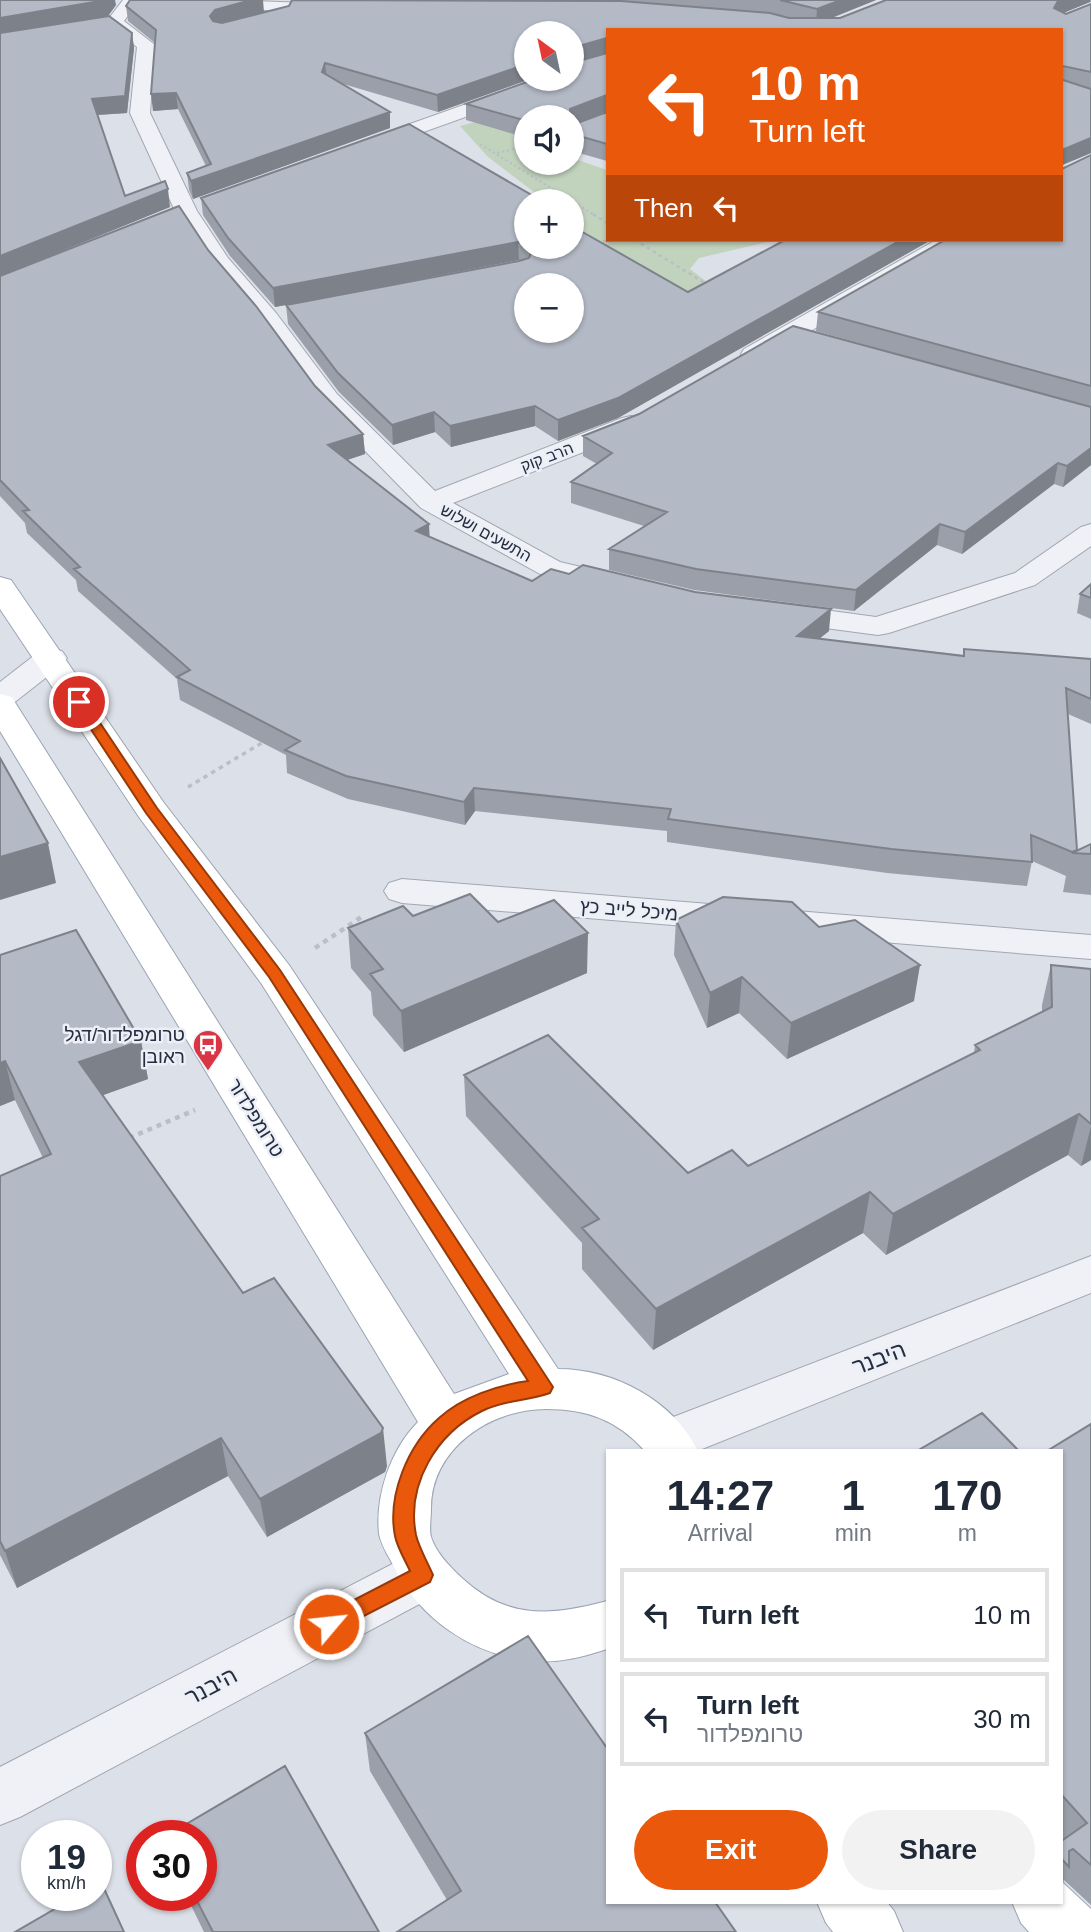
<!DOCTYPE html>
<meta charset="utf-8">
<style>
body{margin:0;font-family:Helvetica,Heebo,sans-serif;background:#f2f2f3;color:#1f2937;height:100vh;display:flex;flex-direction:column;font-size:26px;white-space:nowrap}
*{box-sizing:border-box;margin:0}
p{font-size:23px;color:#747a83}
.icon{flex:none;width:38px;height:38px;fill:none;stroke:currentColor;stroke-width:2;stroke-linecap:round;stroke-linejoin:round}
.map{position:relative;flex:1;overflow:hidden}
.side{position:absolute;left:606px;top:1449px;width:457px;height:455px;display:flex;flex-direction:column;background:#fff;border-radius:0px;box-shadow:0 2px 5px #0004}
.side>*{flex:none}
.top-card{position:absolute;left:606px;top:28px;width:457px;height:214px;border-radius:0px;box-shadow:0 2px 5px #0004;background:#ea580c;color:#fff;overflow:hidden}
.needle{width:46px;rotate:327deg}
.buttons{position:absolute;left:514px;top:21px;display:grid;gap:14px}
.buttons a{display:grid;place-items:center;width:70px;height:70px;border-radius:50%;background:#fff;box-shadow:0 2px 5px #0004;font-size:35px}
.speed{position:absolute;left:21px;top:1820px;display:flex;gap:14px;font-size:35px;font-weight:700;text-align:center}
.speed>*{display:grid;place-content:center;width:91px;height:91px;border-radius:50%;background:#fff;box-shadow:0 2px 5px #0004;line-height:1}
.speed small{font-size:18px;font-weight:400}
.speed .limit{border:10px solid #d22;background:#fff;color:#111}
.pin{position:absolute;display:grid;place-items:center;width:60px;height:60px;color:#fff;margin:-30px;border:4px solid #fff;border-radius:50%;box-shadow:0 2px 7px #0007}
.me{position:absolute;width:77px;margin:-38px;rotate:62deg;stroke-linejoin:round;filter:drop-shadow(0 0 5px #0008)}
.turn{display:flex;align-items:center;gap:24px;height:147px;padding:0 28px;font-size:32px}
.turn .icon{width:91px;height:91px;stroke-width:2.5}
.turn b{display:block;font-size:49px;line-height:60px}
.then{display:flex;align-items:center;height:66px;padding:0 28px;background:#0003;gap:14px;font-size:26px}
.eta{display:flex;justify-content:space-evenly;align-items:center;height:119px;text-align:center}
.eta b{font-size:42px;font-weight:600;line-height:49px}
.button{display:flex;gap:14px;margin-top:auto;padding:14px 28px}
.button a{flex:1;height:80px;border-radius:42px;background:#ea580c;color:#fff;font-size:28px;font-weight:600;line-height:80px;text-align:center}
.button a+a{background:#f2f2f3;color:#1f2937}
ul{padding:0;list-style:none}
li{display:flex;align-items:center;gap:21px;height:94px;margin:0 14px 10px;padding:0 14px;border:4px solid #e0e1e3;border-radius:0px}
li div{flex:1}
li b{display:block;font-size:26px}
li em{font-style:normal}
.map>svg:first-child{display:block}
.green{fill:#c1d3bd}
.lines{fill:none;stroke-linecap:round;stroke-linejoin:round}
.minor-casing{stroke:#a1a7b2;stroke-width:2}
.major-casing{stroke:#9ba4b5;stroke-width:2}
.path-far3{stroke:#babec7;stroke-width:2;stroke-dasharray:2.5 2.5;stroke-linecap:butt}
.path-far2{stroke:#babec7;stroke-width:2.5;stroke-dasharray:3.5 3.5;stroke-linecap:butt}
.path-far1{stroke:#babec7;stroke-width:3.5;stroke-dasharray:4.5 4.5;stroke-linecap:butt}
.path{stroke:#babec7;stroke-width:4.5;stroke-dasharray:5 5;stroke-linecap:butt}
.minor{fill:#eff1f6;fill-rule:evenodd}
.major{fill:#fff;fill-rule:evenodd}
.wall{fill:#9a9fa9;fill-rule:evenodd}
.shaded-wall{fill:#7d828a}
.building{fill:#b3b9c5;stroke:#7d828a;stroke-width:2;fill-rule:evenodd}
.route{fill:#ea580c;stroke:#983908;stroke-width:2}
.labels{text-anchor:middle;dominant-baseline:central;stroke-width:5;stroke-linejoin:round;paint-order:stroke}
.far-street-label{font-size:16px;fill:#252d40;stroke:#eceff6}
.street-label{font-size:19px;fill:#252d40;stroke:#eceff6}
.poi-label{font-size:19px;fill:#252d40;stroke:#eceff6;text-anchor:end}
.near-street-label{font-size:23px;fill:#252d40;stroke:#eceff6}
</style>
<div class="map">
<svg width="1091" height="1932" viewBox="0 0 1091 1932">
<rect width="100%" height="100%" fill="#dce0e8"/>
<path class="green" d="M494,117l33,19v27h45v-5l35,12v70h169l-77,18 -9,11 18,14 40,51 -132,-78 -44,-34v-21h-26l-58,-44 -28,-31z"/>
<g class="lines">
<g class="minor-casing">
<path id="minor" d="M123,0h12l2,3 -13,18 31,24 -5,68 47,98 31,47 48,55 61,81 98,97 187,-73 9,-2 9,2 4,6 -4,6 -187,73 107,59 72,17 4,6 -4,6 -11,3 -81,-20 -119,-66 -102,-104 -59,-81 -48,-56 -37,-56 -45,-98 7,-66 -31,-25z
M226,0l110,4 8,5c-13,14 -89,-1 -110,-4z
M537,79h26l-3,4 -184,66h-14l-3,-4 3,-4z
M936,240h27l-3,5 -198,114 -9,2 -9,-2 -3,-5 3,-5z
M1091,524v22l-56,39 -146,48 -11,2 -98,-13 -11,-3 -4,-6 4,-6 11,-3 96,13 139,-44 66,-46z
M51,649l11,2 5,7 -5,7 -51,40 -11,3v-26l40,-31z
M402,879l689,56v24l-689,-56 -13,-4 -5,-8 5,-8z
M1091,1256v37l-394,158h-50l-5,-10 8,-15z
M423,1552l19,6 7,17 -7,17 -422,225 -20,8v-58l404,-209z"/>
</g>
<g class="major-casing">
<path id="major" d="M0,577l11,3 153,223 125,162 269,404c56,0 115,31 140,82h-53c-28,-31 -58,-42 -99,-42 -56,0 -116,40 -115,101 0,8 -2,19 0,27 5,16 20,31 32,42 45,41 89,37 144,22v48c-24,8 -47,14 -73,12 -62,-5 -116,-43 -142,-98 -5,-9 -11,-19 -13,-29 -4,-39 12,-85 39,-112l-418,-691v-37l12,3 4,7 438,690 55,-20 -248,-391 -122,-166 -139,-208z
M1060,1880l31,29v23h-62l-8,-9 -9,-21h48z
M817,1902h70l7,9 9,21h-70l-7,-9z"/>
</g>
<path class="path-far3" d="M480,144l116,72
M497,153l30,-7"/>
<path class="path-far2" d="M593,214l14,9
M635,240l73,45
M596,244l12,-4"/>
<path class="path-far1" d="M188,787l77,-46"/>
<path class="path" d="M315,948l48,-32
M129,1138l66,-28"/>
<use href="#minor" class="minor"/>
<use href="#major" class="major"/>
</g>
<path class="wall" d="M0,0l116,5 -8,11 24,17 2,15 -7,65 -29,2 27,81 45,11 -137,56 175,-13 107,136 48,48 2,20 -18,6 82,77 103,44 37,-7 260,57 -10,8 144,16 1,-6 127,10v65l-23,-10 9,136 14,-6v51l-28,-3 3,-16 -34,-15 -5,25 -140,-13 -220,-31v-11l-192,-20 -10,14 -117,-26 -61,-26 -1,-18 -106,-55 -3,-21 -99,-88 -2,-11 -49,-47 -2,-10 -25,-27z
M292,0h584l-44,18h8l46,-18h205v2h-1l-27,11 3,1 25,-10v149l-29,12v4l29,-14v310l-28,22 -9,-3 -92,70 -25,-9 -83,66 -160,-21 -85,-20v-21l35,-23 -73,-23v-21l26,-18 -14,-8v-20l365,-68 -132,-37 2,-19 242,-72 -453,-210v81l-35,14 -45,-8v21l-61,-18v-16l106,-25v-46h-45v46h3l-92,33 -98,-29 50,45 -197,71 -4,-9 -2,-17 19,-7 -28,-57 -25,2 2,-68 -27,-22 -2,-15 138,6 -43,11 68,-17z
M607,112v49l-35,-10v-26z
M201,198l326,3v46h45l116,45 97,-52h146l-313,178 -60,23 -23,-15 -84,21 -16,-15 -42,13 -54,-53 -51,-68 -2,-19 -11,2 -45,-51 -27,-41zM519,260l1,1 -194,36z
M1091,584v35l-14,-6 3,-19z
M413,916l85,6 89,51 -183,79 -31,-37 -2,-23 -20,-24 -3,-40z
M676,920l143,7 95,74 -127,58 -48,-46 -32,15 -33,-73z
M0,955l141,86 7,38 -46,16 141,198 144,173 -2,6 -118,65 -39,-61 -211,112 -17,-33v-379l43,-18 -28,-58 -15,6z
M1051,965l40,4v191l-10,6 -13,-11 -182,100 -23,-22 -210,117 -71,-81v-26l-116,-127 -2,-41 224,98 60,-7 226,-113 1,-8 67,-33v-7z
M1091,1424v481l-27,-25 -4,8v-46l4,-3 -4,-4v-384z
M365,1733l371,199 -289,-32 -77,-129z
M285,1766l94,166h-175l-18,-37h15v-59h-38l-2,-6h15z"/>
<path class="shaded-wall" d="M106,0h9l1,5 -8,11 -108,18v-16z
M251,0h12l1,12 -48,12 -5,7 -1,-15 5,-6z
M841,0h35l-60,24 1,-15z
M1060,0h30v2l-34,14 -2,-8 4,-7z
M132,33l2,15 -7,65 -32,2 -3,-16z
M607,38v15l-35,10v-15z
M325,63l2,16 -5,-7z
M527,64v15h3l-92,33 -1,-17z
M1063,66l-2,15 -1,-13z
M176,93l2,16 -25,2 -2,-17z
M607,95v16l-35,14v-8h-2v-8z
M390,112v16l-197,71 -2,-18z
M1091,138v15l-31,13 2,-16z
M168,189l2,18 -170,69v-20z
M901,240h30l-313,178 -60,23v-21z
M518,242l1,18 -244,47 -2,-19z
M535,406v20l-84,21 -1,-21z
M434,412l1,20 -42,13 -1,-20z
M363,434l2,20 -36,12 -1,-21z
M1091,448v17l-28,22 4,-21z
M1058,463l-4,21 -92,70 3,-22z
M429,524l1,21 -14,-14z
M940,524l-3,21 -83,66 2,-21z
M831,609l-2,22 -34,27 2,-22z
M474,788l1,23 -10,14 -1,-23z
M48,843l8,40 -56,17v-43z
M588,933l-1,40 -183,79 -3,-41z
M920,965l-6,36 -127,58 4,-36z
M742,977l-3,36 -32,15 3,-35z
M141,1041l7,38 -61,22 -8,-39z
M5,1061l10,39 -15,6v-43z
M1079,1114l-11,41 -182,100 7,-41z
M1091,1126v34l-10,6z
M870,1192l-7,41 -210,117 3,-41z
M383,1428l4,38 -2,6 -118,65 -7,-38z
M221,1438l7,38 -211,112 -12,-37z"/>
<path class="building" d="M0,0h106l-106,18z
M130,0h121l-36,10 -5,6 3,5 9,2 67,-17 3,-6 329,1 149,12 19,5h51l46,-18h174l-2,1 -4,7 12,6 25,-10v68l-28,-6 -3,2v-38h-453v8l-35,10v-15h-45v31l-90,31 -112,-32 -3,9 68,40 -199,69 -4,-8 24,-9 -35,-71 -25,1 5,-64 -30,-24z
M780,0h61l-24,9z
M109,16l23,17 -7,63 -33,3 33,97 40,-15 3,8 -168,67v-223z
M607,53v42l-37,14v8h-43v4l-61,-17 69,-25h37v-16z
M1060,79l31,10v49l-29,12v19l29,-14v231l-273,-74 127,-72h115z
M607,112v32l-35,-10v-9z
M409,124l133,77h-15v44l-9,-3 -245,46 -45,-50 -27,-40z
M179,206l29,44 48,56 59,80 48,48 -35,11 101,79 -13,7 116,50 19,-12 18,5 14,-9 112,27 136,17 -34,27 167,20v-7l127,10v40l-25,-11 11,162 -5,2 -41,-17 1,27 -141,-13 -223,-30 3,-10 -197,-21 -10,14 -118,-26 -61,-26 15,-9 -123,-64 13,-7 -116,-101 6,-2 -57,-56 6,-1 -29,-30v-204z
M572,226l116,66 97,-52h116l-283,158 -60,22 -23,-14 -85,20 -16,-14 -42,13 -54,-52 -52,-68 233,-44 10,-3 3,-8 -2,-3h42zM527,285h45v46h-45z
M793,326l298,81v41l-24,18 -9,-3 -93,69 -25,-8 -84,66 -160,-21 -87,-20 58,-37 -96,-30 41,-29 -29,-17 56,-22z
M1091,584v14l-11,-4z
M0,758l48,85 -48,14z
M1091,844v10l-19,-1z
M470,894l28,28 56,-22 34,33 -187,78 -31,-37 13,-5 -35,-41 55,-22 10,10z
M723,897l69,5 27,25 36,-7 65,45 -129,58 -49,-46 -32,16 -34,-73z
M76,930l65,111 -62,21 164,231 31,-15 109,150 -2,5 -121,66 -39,-61 -216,113 -5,-10v-365l51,-22 -46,-93 -5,2v-108z
M1051,965l40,4v155l-12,-10 -186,100 -23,-22 -214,117 -74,-81 17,-9 -135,-144 84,-40 140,138 44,-23 16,16 232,-116 -5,-5 77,-38z
M982,1413l37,38h-102z
M1091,1424v441l-18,-16 -4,2v16l-9,-10v-15l27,-19 -27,-30v-342h-13z
M528,1636l79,112v154h108l21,30h-339l64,-41 -96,-158z
M285,1766l94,166h-166l-19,-37h7v-59h-37l-3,-6h15z
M101,1882l23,50h-109l64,-37h17v-10z"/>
<path class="route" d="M79,698l5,1 73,109 123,162 273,417 -3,6c-23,8 -46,7 -68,18 -45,22 -76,73 -66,124 3,13 12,28 17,40l-3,7 -101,52 -8,-3 -3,-7 3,-7 89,-46c-5,-11 -13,-24 -15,-35 -8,-41 13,-91 44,-118 23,-21 59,-33 89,-37l-259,-404 -123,-164 -73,-111z"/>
<defs>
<g id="bus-pin" transform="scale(1.575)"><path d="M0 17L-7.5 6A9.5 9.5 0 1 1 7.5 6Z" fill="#da3544" stroke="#eceff6"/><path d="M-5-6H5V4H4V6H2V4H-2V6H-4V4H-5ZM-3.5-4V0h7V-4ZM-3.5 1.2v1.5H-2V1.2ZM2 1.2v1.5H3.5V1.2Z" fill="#fff"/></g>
</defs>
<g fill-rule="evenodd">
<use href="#bus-pin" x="208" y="1045"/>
</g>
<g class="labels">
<g class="far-street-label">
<text transform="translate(547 457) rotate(-21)">הרב קוק</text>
<text transform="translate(486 533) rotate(29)">התשעים ושלוש</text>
</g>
<g class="street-label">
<text transform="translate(629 910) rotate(5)">מיכל לייב כץ</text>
<text transform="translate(256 1118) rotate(58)">טרומפלדור</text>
</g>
<g class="poi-label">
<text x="185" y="1034">טרומפלדור/דגל<tspan x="185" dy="22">ראובן</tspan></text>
</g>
<g class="near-street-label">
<text transform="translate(879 1358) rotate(-21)">היבנר</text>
<text transform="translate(211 1686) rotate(-28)">היבנר</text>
</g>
</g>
</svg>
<div class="buttons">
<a><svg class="needle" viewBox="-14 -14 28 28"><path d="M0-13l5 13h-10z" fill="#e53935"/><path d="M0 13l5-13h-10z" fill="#747a83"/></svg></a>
<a><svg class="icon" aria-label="sound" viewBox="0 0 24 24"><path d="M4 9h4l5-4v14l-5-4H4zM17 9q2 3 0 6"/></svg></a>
<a>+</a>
<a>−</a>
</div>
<div class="speed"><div>19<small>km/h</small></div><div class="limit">30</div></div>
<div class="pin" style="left:79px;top:702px;background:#d93025"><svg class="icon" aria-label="arrive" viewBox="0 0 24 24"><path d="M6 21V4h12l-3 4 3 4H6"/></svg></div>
<svg class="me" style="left:329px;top:1624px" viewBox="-20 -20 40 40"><circle r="17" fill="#ea580c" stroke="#fff" stroke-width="3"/><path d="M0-11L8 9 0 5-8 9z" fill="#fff"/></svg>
<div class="top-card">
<div class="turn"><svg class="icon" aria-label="left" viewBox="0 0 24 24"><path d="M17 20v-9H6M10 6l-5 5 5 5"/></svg><div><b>10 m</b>Turn left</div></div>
<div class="then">Then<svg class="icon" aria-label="left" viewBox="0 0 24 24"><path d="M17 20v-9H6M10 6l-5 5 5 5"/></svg></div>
</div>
<section class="side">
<div class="eta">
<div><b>14:27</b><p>Arrival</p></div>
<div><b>1</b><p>min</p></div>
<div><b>170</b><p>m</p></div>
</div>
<ul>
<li><svg class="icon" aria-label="left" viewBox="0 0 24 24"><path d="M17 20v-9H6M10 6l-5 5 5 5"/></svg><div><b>Turn left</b></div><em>10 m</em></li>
<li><svg class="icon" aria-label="left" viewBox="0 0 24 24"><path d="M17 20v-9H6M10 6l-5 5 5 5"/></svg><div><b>Turn left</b><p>טרומפלדור</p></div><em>30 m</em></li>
</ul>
<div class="button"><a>Exit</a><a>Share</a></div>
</section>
</div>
